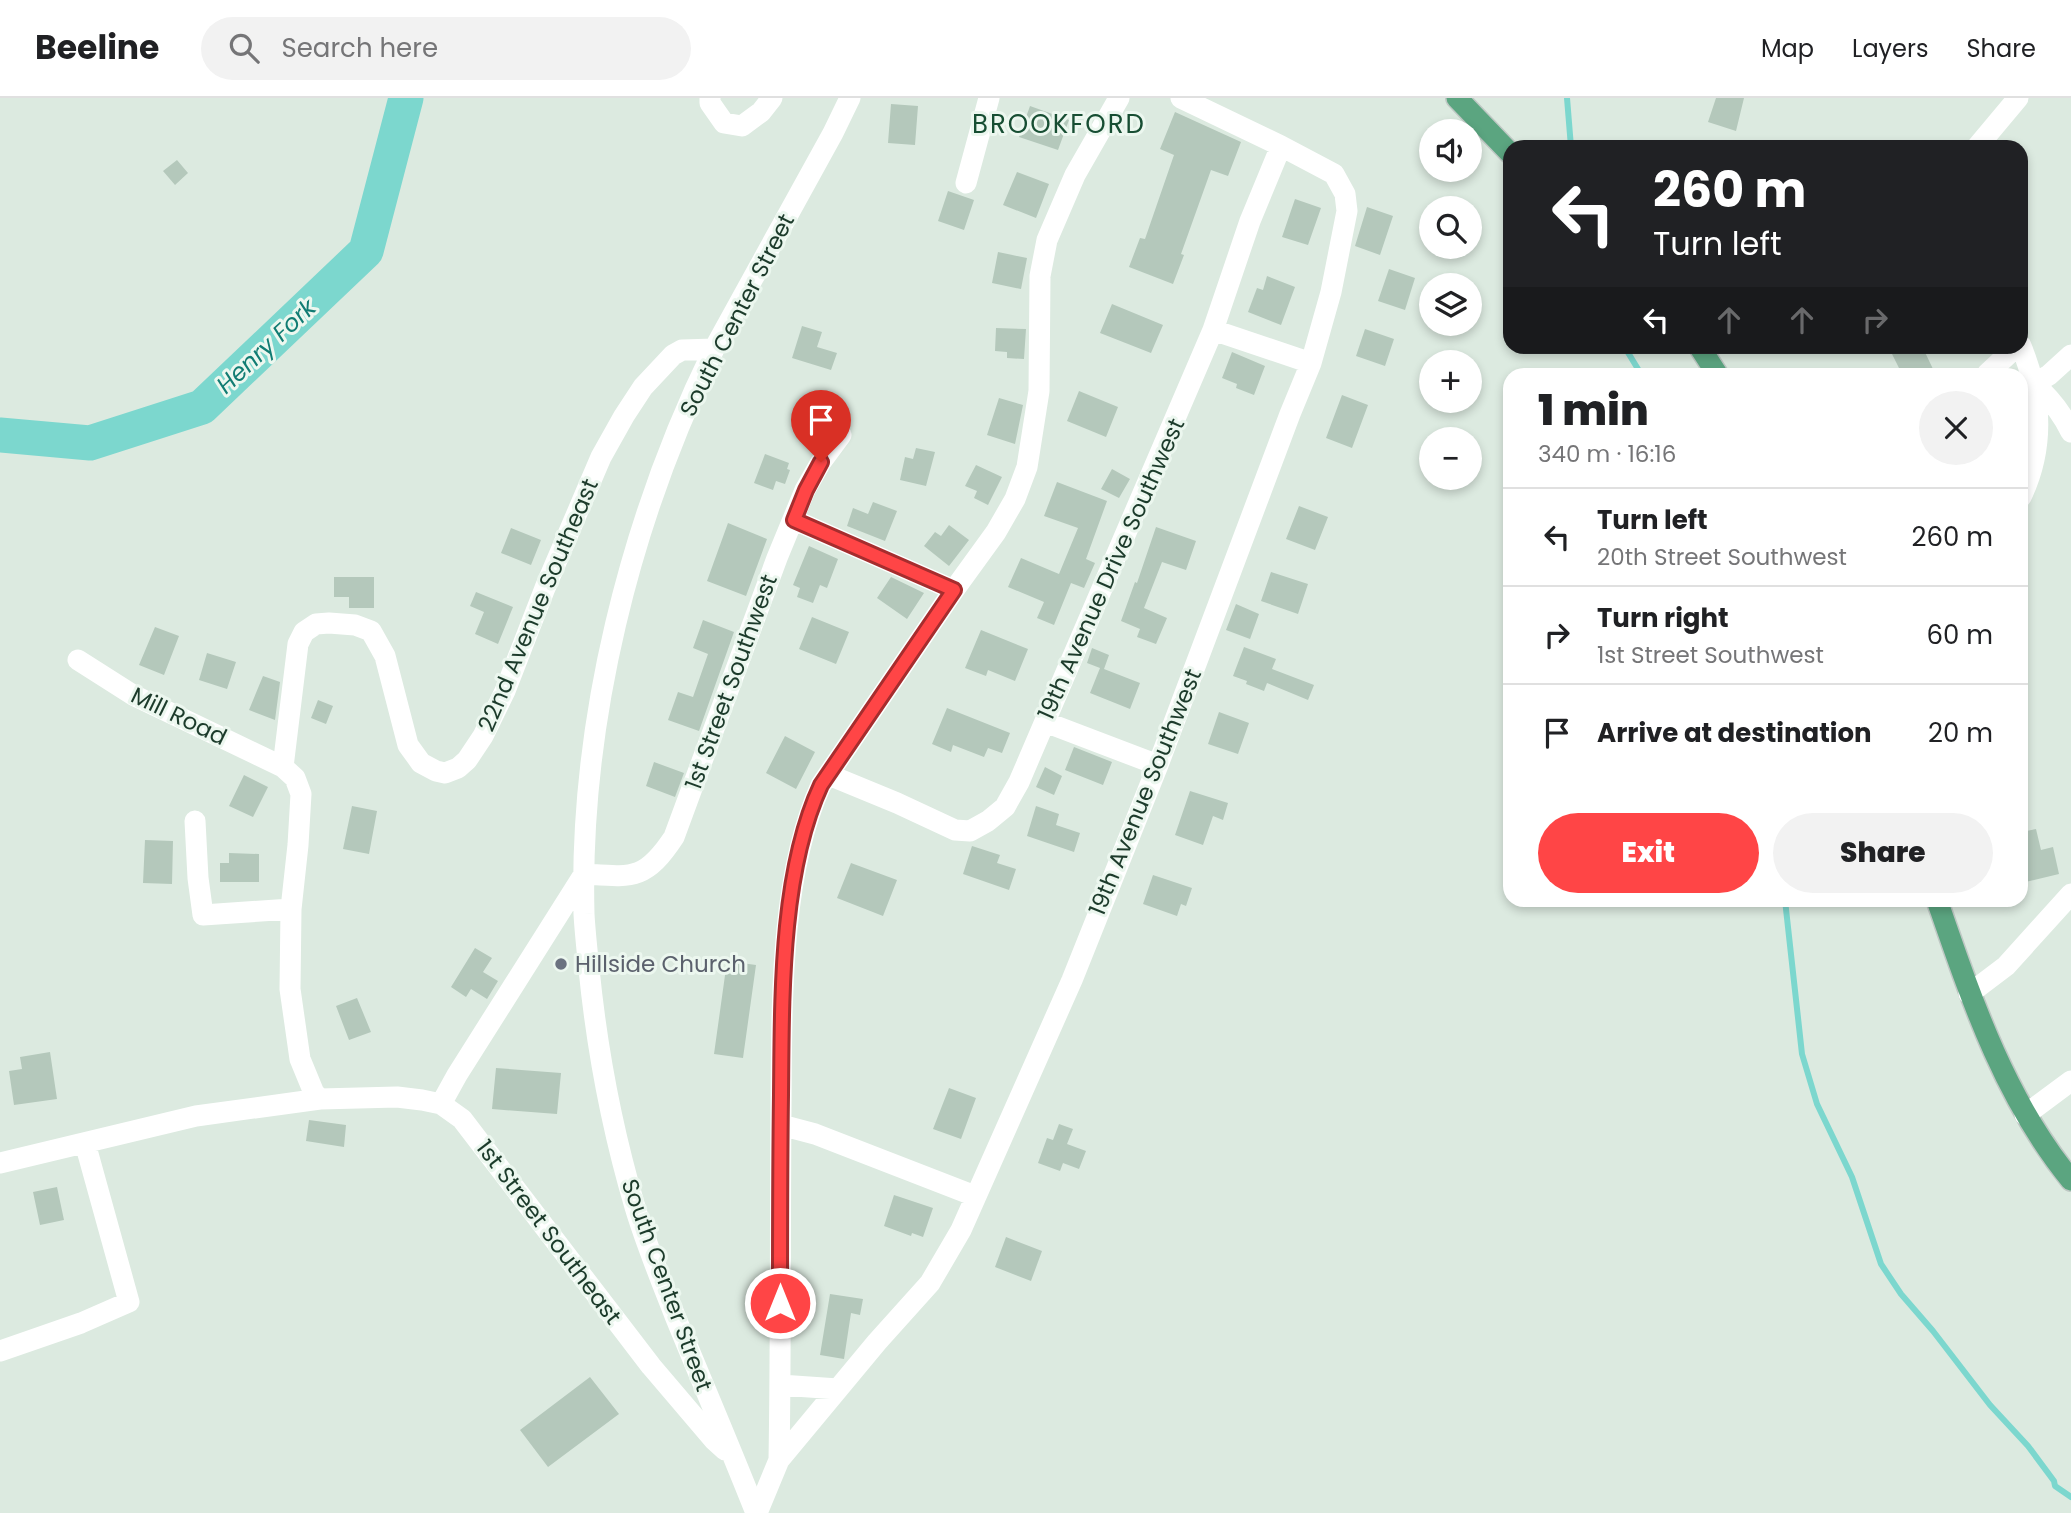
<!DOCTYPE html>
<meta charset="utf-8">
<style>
body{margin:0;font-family:Poppins,sans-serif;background:#f2f2f2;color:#202124;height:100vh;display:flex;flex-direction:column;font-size:26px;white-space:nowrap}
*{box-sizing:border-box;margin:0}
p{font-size:23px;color:#757577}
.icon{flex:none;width:38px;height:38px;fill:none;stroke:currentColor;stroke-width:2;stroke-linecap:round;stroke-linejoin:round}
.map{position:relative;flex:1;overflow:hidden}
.drawer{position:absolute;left:1503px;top:270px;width:525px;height:539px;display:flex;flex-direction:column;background:#fff;border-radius:21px;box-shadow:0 4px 10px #0003}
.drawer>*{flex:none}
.banner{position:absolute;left:1503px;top:42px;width:525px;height:214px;border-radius:21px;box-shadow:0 4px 10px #0003;background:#202124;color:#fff;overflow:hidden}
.fabs{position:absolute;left:1419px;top:21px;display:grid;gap:14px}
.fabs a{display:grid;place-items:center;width:63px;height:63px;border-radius:50%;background:#fff;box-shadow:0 4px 10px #0003;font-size:35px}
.pin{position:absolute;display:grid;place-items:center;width:60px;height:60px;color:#fff;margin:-72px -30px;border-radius:50% 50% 50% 0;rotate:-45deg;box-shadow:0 0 7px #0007}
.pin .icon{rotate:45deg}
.me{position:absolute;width:77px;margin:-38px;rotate:0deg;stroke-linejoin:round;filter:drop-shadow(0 0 5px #0008)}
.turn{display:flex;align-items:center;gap:24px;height:147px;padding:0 35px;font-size:32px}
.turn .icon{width:91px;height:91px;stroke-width:2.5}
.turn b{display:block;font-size:49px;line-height:60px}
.lanes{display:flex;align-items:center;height:66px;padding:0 35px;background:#0003;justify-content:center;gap:35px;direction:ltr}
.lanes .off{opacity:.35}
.round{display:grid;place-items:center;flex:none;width:74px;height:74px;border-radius:37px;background:#f2f2f2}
.overview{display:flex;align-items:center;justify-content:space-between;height:119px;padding:0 35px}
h1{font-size:42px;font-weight:800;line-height:52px}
.button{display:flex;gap:14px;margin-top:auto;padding:14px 35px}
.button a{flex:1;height:80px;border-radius:42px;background:#ff4546;color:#fff;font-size:28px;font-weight:800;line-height:80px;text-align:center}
.button a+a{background:#f2f2f2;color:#202124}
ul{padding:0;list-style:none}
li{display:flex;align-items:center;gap:21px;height:98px;padding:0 35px;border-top:2px solid #e0e0e0}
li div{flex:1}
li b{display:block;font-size:26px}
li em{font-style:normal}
header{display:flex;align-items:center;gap:42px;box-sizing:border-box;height:98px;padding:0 35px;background:#fff;border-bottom:2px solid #e0e0e0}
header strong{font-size:33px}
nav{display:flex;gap:38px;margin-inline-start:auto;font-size:24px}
.search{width:490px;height:63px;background:#f2f2f2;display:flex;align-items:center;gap:18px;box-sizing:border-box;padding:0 24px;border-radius:38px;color:#757577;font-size:26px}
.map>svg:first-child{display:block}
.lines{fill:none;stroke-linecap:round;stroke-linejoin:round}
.stream{stroke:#7cd7ce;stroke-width:6}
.river{stroke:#7cd7ce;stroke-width:35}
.building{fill:#b4c8bb}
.major-casing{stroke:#bfc8c4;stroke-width:24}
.minor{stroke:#fff;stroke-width:21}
.major{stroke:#5ba580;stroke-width:21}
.route-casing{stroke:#a62d2e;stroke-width:18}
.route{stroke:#ff4546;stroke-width:12}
.worship-dot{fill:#6b7280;stroke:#ecf7ef;stroke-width:2.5}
.labels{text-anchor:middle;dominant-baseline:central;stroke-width:6;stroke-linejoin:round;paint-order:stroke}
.street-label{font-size:23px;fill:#1c3b2b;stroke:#ecf7ef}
.worship-label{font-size:23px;fill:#5b616d;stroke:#ecf7ef;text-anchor:start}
.water-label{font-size:24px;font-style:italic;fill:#117c73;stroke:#ecf7ef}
.quarter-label{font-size:26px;letter-spacing:2px;fill:#174e33;stroke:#ecf7ef}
</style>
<header>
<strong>Beeline</strong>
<div class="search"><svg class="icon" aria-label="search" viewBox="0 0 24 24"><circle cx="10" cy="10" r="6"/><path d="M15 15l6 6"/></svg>Search here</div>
<nav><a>Map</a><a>Layers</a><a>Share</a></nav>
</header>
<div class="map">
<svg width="2071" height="1415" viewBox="0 0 2071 1415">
<rect width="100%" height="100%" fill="#dceae0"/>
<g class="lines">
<path class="stream" d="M1567,0l4,49
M1624,248l17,28
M1785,802l17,154 15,50 35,73 29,87 20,30 32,37 57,74 38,41 26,35 1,5 16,11"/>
<path class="river" d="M0,337l90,8 112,-36 164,-156 40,-153"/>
</g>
<path class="building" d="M1716,0h28l-8,33 -28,-9z
M891,6l27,2 -3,39 -27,-2z
M1030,8l39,14 -11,30 -39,-13z
M1175,14l66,30 -13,34 -17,-6 -30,84 3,1 -11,29 -44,-17 11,-29 5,1 29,-84 -14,-6z
M177,62l11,13 -13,12 -12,-14z
M1017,74l32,12 -13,34 -33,-13z
M948,93l26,9 -10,30 -26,-9z
M1295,101l26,9 -13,37 -26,-8z
M1367,109l26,9 -13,39 -25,-9z
M998,154l29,6 -6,31 -29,-6z
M1389,171l26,9 -10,32 -27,-9z
M1267,178l28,11 -14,38 -33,-13 9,-24 6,2z
M1112,206l51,21 -12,28 -51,-20z
M802,228l20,6 -5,15 20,6 -6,17 -39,-12z
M996,230l30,1 -2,30 -17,-1v-6l-12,-1z
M1365,231l29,10 -9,27 -29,-10z
M1888,248h34l11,23 -11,5h-20z
M1232,254l33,14 -11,29 -18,-7 1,-4 -15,-6z
M1079,293l39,16 -12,30 -39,-16z
M1342,297l26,10 -16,43 -26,-10z
M999,300l24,7 -8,39 -28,-9z
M916,350l19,4 -9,34 -26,-6 5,-23 8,2z
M765,356l24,9 -2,6 3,1 -5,14 -9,-3 -3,9 -19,-7z
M976,367l26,12 -14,28 -14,-7 3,-7 -12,-5z
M1112,371l18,10 -11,19 -18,-9z
M1057,384l50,19 -21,58 9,4 -11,25 -13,-5 -17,42 -17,-7 7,-16 -36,-15 13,-29 38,16 19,-46 -34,-12z
M873,404l24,9 -12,30 -38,-15 6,-18 15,6z
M1299,408l29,11 -13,33 -29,-11z
M728,425l39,16 -21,57 -39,-15z
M949,427l20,15 -20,26 -25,-20 11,-14 6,4z
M1156,429l40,14 -10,29 -24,-8 -18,46 23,10 -11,26 -19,-7 3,-8 -19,-8 14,-39 2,1z
M511,430l30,12 -10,25 -30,-12z
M809,448l29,13 -11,29 -7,-3 -7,18 -16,-6 3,-9 -7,-3z
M1271,474l37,12 -10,30 -37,-13z
M334,479h40v31h-25v-11h-15z
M891,479l33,16 -17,26 -30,-21z
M476,494l37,15 -15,37 -23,-10 9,-22 -14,-6z
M1236,506l23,10 -9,25 -24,-9z
M812,519l37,15 -13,32 -37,-15z
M703,522l31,12 -35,99 -31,-11 10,-28 15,5 15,-43 -15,-6z
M155,529l24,9 -15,39 -25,-10z
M981,532l47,19 -13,32 -27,-11 -2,6 -21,-8z
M1244,549l32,12 -4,10 42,16 -6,15 -41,-17 -3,8 -18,-7 1,-3 -14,-5z
M1092,550l17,7 -5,14 36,14 -10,26 -40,-16 10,-25 -13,-5z
M207,555l29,9 -9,27 -28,-9z
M263,578l17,6 -5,38 -26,-10z
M318,602l15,6 -7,18 -15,-6z
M947,610l63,25 -8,20 -14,-5 -4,9 -31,-12 -2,7 -19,-8z
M1219,614l30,11 -11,31 -30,-10z
M785,638l30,16 -19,37 -30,-16z
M1074,649l38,15 -9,23 -38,-15z
M654,664l30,11 -9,24 -29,-11z
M1045,669l17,9 -8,19 -18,-8z
M244,677l24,12 -15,30 -24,-11z
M1190,693l38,12 -5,17 -10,-4 -10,29 -28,-10z
M352,708l25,5 -8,43 -26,-5z
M1036,708l23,8 -3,11 24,8 -6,19 -47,-16z
M2036,731l5,21 12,-3 6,27 -38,9v-51z
M145,742l28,1 -1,43 -29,-1z
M972,748l28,9 -3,8 19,6 -7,21 -46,-16z
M229,755l30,1v28h-39v-19h9z
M851,765l46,17 -14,36 -46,-18z
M1153,777l39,13 -6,18 -5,-2 -4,12 -34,-12z
M475,850l17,10 -9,14 15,9 -11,18 -16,-10 -5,8 -15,-10z
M727,863l29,4 -13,93 -29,-4z
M357,900l14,34 -22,8 -13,-34z
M50,954l7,47 -43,6 -5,-34 13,-2 -2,-12z
M496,970l65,5 -4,41 -65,-5z
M949,990l27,10 -15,41 -28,-10z
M309,1022l37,5 -2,22 -38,-6z
M1059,1026l14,5 -6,15 19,7 -7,18 -16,-6 -3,8 -22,-8 9,-25 6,2z
M57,1089l7,33 -24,5 -7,-33z
M894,1097l39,13 -10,29 -11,-4 -1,3 -27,-10z
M1006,1139l36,14 -11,30 -36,-14z
M830,1196l33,5 -3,16 -9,-2 -7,46 -24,-4z
M590,1279l29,37 -71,53 -28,-37z"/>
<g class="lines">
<g class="major-casing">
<path id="major" d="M1457,0l53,55
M1699,248l18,28
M1937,802c34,98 67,198 134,280"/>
</g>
<path class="minor" d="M710,0v5l14,20 18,3 19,-14 11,-14
M1977,49l41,-49
M966,85l23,-85
M1213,232l98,33
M2021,248c21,51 24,101 0,151
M1987,276l30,-28
M2034,286c16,14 28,29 37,48
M2034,286l15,-9 22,-20
M794,422l160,70
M78,562l55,35 150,72
M1045,624l113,43
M829,677l68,28 58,27 15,1 18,-10 17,-14 14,-25 194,-452 37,-109 31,-75
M195,723l3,57 5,37 88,-6
M1969,896l37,-28 65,-72
M320,1001l-6,-6 -14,-34 -10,-70 1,-80 7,-64 3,-51 -6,-16 -12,-11 15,-123 6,-12 12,-8 13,-1 26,2 16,6 14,25 23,89 13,18 15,8 9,2 13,-5 9,-8 16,-24 22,-45 40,-103 56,-131 23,-41 19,-29 30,-32 9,-5 32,-1
M441,1006l16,-29 127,-201c48,3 61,7 90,-37l103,-279 28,-68 16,-28 20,-27
M2025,1017l46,-34
M781,1027l34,9 160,62
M0,1065l196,-47 124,-17 77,-2 25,3 19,4 21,15 189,247 63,74 11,10
M0,1253l81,-28 48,-21 -44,-159
M780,1287l58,4
M779,1362c2,-117 1,-234 2,-351 1,-100 -2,-232 40,-324l133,-195 42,-58 19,-33 12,-32 12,-76 1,-115 7,-36 28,-65 44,-77
M756,1415c-26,-66 -54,-131 -81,-197 -14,-36 -29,-72 -40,-109 -23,-78 -38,-157 -46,-238 -2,-19 -4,-37 -5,-55 -5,-191 46,-394 130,-565l119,-216 17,-35
M757,1415l22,-53 98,-118 53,-59 31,-53 111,-250 86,-215 132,-351 21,-51 20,-71 16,-81 -2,-17 -11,-20 -53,-28 -100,-48"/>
<use href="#major" class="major"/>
</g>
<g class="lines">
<g class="route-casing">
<path id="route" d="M780,1205c0,-70 0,-139 1,-208 1,-96 -1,-222 40,-310l133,-195 -160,-70 12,-30 15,-28"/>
</g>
<use href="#route" class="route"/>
</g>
<circle class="worship-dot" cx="561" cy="866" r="7"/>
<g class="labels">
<g class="street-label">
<text transform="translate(737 217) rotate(-63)">South Center Street</text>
<text transform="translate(1111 471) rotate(-66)">19th Avenue Drive Southwest</text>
<text transform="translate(538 507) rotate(-67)">22nd Avenue Southeast</text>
<text transform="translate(731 584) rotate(-70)">1st Street Southwest</text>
<text transform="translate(179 618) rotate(26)">Mill Road</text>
<text transform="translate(1145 694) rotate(-68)">19th Avenue Southwest</text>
<text transform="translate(549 1134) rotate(53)">1st Street Southeast</text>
<text transform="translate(667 1187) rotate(70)">South Center Street</text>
</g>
<g class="worship-label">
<text x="575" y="866">Hillside Church</text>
</g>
<g class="water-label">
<text transform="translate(266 248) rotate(-43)">Henry Fork</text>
</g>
<g class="quarter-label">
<text x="1059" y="26">BROOKFORD</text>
</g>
</g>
</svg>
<div class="fabs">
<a><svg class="icon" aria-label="sound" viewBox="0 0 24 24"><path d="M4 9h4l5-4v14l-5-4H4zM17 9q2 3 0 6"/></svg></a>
<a><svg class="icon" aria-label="search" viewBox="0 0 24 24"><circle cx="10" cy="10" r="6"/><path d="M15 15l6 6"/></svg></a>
<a><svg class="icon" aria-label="layers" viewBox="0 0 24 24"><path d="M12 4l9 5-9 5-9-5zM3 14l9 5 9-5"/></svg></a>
<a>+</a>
<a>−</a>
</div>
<div class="pin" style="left:821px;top:364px;background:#d93025"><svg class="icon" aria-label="arrive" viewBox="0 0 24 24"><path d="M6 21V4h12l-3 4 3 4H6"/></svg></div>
<svg class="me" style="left:780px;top:1205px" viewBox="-20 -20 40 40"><circle r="17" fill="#ff4546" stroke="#fff" stroke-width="3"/><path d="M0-11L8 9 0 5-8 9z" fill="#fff"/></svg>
<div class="banner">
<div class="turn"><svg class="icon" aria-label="left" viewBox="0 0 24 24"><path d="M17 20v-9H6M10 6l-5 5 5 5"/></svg><div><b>260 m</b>Turn left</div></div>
<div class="lanes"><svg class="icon" aria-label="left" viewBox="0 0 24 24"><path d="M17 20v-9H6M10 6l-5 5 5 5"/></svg><svg class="icon off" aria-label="ahead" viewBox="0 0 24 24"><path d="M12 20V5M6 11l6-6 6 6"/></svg><svg class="icon off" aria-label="ahead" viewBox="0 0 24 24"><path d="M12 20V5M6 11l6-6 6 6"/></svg><svg class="icon off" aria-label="right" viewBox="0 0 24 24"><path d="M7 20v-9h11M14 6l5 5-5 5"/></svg></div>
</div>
<section class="drawer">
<div class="overview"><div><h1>1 min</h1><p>340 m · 16:16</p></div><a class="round"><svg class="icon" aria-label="close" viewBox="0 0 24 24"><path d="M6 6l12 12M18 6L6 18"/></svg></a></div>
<ul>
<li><svg class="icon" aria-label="left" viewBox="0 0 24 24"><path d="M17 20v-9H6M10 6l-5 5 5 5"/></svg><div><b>Turn left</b><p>20th Street Southwest</p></div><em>260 m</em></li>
<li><svg class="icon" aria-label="right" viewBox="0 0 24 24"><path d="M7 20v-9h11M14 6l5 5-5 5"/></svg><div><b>Turn right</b><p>1st Street Southwest</p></div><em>60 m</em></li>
<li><svg class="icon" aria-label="arrive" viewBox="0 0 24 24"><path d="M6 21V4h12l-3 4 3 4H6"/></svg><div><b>Arrive at destination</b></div><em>20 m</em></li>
</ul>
<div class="button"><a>Exit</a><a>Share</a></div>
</section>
</div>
